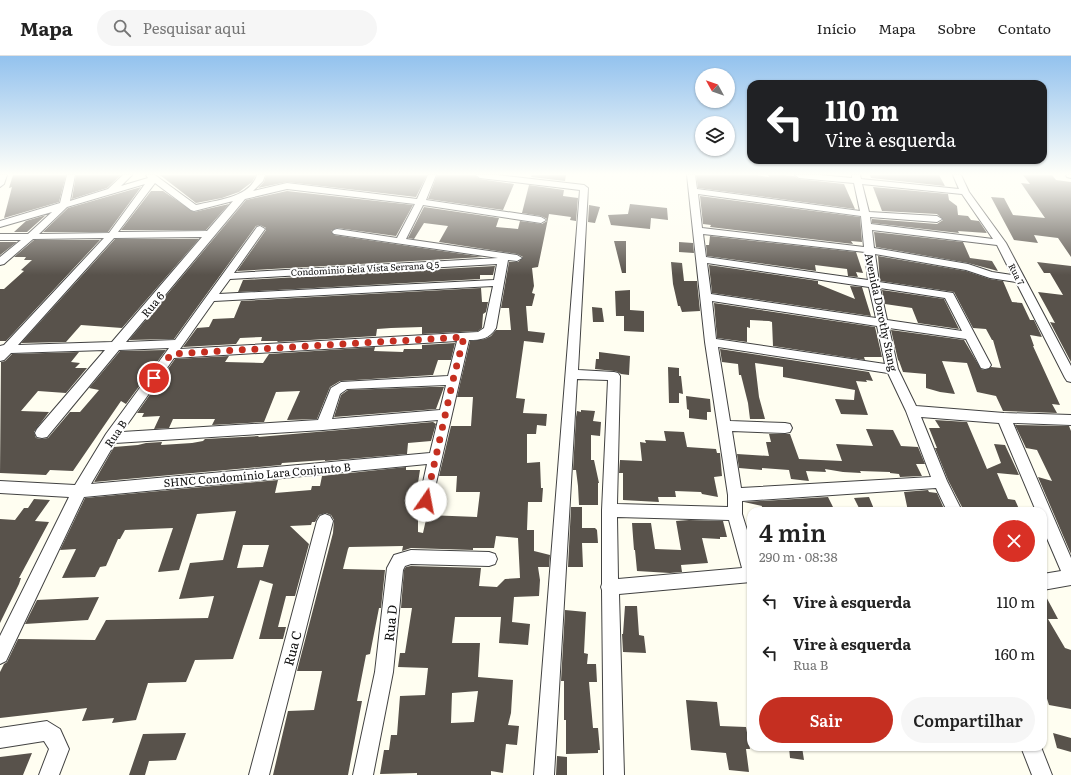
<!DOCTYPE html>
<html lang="pt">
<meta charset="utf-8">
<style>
body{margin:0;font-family:Literata,serif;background:#f6f6f6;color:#222;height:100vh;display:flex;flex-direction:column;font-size:15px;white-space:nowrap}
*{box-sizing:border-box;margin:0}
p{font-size:13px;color:#767676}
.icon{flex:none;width:22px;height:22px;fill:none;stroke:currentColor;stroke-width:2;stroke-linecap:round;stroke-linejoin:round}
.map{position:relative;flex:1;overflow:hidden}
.drawer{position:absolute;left:747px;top:451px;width:300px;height:244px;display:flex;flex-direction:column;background:#fff;border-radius:12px;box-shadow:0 1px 3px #0004}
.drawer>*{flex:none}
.top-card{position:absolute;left:747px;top:24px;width:300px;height:84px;border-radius:12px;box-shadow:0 1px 3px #0004;background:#202124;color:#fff;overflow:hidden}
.needle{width:26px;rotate:310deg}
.fabs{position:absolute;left:695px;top:12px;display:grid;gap:8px}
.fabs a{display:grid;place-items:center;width:40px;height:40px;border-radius:50%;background:#fff;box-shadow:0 1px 3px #0004;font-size:20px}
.pin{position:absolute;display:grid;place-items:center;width:34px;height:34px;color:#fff;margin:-17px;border:2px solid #fff;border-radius:50%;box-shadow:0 1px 4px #0007}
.me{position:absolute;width:44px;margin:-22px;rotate:12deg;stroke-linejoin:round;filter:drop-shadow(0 0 3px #0008)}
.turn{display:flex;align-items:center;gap:14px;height:84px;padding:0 12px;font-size:18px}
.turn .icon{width:52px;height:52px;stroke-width:2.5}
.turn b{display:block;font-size:28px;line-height:34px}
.round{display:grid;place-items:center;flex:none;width:42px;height:42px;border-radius:21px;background:#f6f6f6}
.summary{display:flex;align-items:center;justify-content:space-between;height:68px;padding:0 12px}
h1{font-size:24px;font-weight:600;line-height:30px}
.primary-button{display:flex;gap:8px;margin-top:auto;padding:8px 12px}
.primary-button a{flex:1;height:46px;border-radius:24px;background:#c52f21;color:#fff;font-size:16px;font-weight:600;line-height:46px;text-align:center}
.primary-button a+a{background:#f6f6f6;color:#222}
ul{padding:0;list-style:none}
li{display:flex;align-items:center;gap:12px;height:52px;padding:0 12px}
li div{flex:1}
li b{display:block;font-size:15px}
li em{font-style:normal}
header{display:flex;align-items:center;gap:24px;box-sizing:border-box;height:56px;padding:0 20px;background:#fff;border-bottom:1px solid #e0e0e0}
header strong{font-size:19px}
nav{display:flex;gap:22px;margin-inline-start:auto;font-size:14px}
.search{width:280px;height:36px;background:#f6f6f6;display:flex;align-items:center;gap:10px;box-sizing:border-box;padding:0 14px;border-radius:22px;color:#767676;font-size:15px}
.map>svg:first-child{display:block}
.building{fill:#58524b;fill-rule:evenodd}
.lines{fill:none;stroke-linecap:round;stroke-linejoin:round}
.minor-casing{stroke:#424242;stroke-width:2}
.minor{fill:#fff;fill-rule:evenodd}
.route{stroke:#c52f21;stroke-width:7;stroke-dasharray:0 12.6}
.labels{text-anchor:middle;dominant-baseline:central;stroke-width:4;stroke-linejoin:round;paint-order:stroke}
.far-street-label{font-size:9px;fill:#0f0f0f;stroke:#fff}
.street-label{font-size:11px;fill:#0f0f0f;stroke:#fff}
.near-street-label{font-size:13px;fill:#0f0f0f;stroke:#fff}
</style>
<header>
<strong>Mapa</strong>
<div class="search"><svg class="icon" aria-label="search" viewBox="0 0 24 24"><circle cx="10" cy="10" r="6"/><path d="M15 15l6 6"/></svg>Pesquisar aqui</div>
<nav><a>Início</a><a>Mapa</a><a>Sobre</a><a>Contato</a></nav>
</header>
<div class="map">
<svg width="1071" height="719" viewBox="0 0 1071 719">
<rect width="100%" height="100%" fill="#fffef1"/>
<path class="building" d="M13,119h53l-7,27 -55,16 8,-31 -3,1z
M76,119h45l-14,13 -35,11z
M160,119h96l-4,7 -13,10 -17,6 -26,5z
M266,119h161l-11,22 -129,-15 -29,6 6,-6z
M437,119h38l5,4 34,5 -11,26 -75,-11z
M532,119h34l-1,6 -34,-4z
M696,119h60l13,2 -1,-2h13l13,1 5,3 45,5 11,25 -157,-21z
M870,119h69l6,11 -74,-8z
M1023,119h29l4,5 15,2v75l-13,-19 -24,-3 4,8 -24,-3 -23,-43 13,1 9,17 32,3 -24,-35 9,1z
M529,129l35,5 -1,6 15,2 -2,23 -6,-1 1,-3 -22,-3 -11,53 -6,1 2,18 -2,7 3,1 -3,12h-6l2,25 17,2 -2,10 -19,-2 -8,57 9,1 -2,14 24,1 -1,12 -9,-1 -1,9h-9v29l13,-1 1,26h2l-1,14h-14l-1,28h7v21l16,4 -1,12h-11l2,13 -1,16 -25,1 -2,25 18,2 -2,21 -29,-2 2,-26h-46l-3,26h28l-2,34 35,3 -2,33 -3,12 11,1 -2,19 -11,-1 -3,29 -12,-2v4h-74v-2l-37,1 4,-24h5l2,-15h6l3,-39 25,-1 3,-27 -30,-1 2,-14h5l7,-45h-11l3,-38 2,-3 5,-1 70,2 -2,18 18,1 8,-8 15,-1 -2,-40 -22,-2 -2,12h-21v2l-62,-2 -9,3 1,-5 -54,1 -1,2 -5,20 42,1 -4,38h-2l-9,46 -4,1 -9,46h5l-14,74h-75l15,-64 26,-1 8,-39h-25l36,-138 1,-13 -3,-5 -5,-2 -7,2 -4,7h-3l-1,3 -21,1 19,18 -14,52h-9l-8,31h8l-3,12h-24l14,-55 -13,-4 -27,79 -38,1 -9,22 -38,1 -12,37 -24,3 2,-5 -32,3 5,-13 -87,10v-46l4,-8 3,-2 11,-23 77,1 11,-20 102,-2 6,-22 -35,3 11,-36 33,-3 13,-49 -39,3 -18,56 -21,2 15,-44 -48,2 -5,9h-2l-12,27 -6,1 -5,10 -33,1 14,-29 -16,1 25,-52 193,-18 -3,13 36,-3 1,-4h8l2,-10 84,-9v3h14l-7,45h5v17l5,1 4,-18 50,2 3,-25h-24l1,-16h-18l12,-50h20l2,-29h-16l13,-56 15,-2 6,-3 5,-6h15l-2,-22h-8l8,-46h9l5,-5 -6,-3 -78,-12 9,-16 -24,-3 -10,16 -6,-1 16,-31 75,11 -3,9 22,2 2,-8 22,3 5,-3v-2l-6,-3 -19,-3zM243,489h26l-6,22 -26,1zM478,635l-4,31 -23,1 1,-30z
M141,131l-33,45h-65l25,-24z
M873,131l75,7 1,6 8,6 1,9 10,1 3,4 8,1 8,12 -29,-2 1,2 -87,-10v-4l65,5 6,-4 -6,-6 -55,-3z
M151,135h12l31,21 35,-8 -23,26h-85z
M287,135l126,14 -17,31 -59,-8 -6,3 3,4 149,22 -246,14 29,-41v-2l-6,-3 -4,1 -82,113 -45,1 117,-140z
M700,140l160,21 2,25 -11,-1 2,3 -143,-17 1,-2 -8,-1z
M630,148l37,4 1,12 -17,-2 -1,11 -39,-4 -3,-10 20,-1z
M589,149l11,2 -5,16 -7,-1z
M46,159l-19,17h-13l12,-11z
M874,176l89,10 7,16 22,3 6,10 -30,-8 -92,-16z
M710,180l146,16 7,21 -7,-1 2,5 -10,-1 -1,-7 -32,-4 1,6 -109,-15 -1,-11h3z
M115,183h84l-77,89 -41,-3 -15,17 -45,1z
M34,184h66l-94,101h-6v-52h4l20,-18 -3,-1 11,-10h-8l2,-3h-12z
M614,185h12v32h-4z
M0,186h17l-17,13z
M679,186l14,1 1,10 -15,-1z
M878,200l88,15 24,8 13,2 9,21 10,1 8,17h4l8,17 -12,-2 4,11h-1l27,59 -8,-1 5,9 -54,-2 -7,-15 -19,-4 -10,-29 -25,-2 13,33 -15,-2 -14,-4v-14l-23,-2 -4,-11 -1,-1 -7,-30 73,10 17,29 4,1 6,-3 10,1 -8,-28h-1l-6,-11 -13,-1 -19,-36 -74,-11z
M671,206l11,1 2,18h13l3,30 -18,1 -2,-6h-2l-5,-22z
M1037,206l34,4v96l-21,-40 5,1 -17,-31 25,3 -13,-22h-6z
M709,209l109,16v3l37,15 -5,-13 12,1 9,29 -159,-23z
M495,210l-2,9h-13v4l-242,13 5,-12z
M481,232l1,14h6l-2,10 -3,2 -1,14 -4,3 -56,3v-7l-31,1 -14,1 -1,7 -99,6 1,-1h-17l1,-4 -22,1 -4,6 -53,3 14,-19 12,-1 4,-8 21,-1 7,-17z
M630,234v20l14,1v21l-20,-1v-15h-8l-1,-25z
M882,234l62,9 15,30 -41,-6 -6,-15 -27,-4z
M714,247l161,24 7,30h-18l1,3 -92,-14 -1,-24 -3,-1 -19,-1v8l-3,-1v15l-30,-4z
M592,251l10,1 2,14h-11z
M455,287l-4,17h-13l-5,15 -93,6 -10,6 -13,32 -30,1 13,-29 -24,1 -12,30 -52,3 3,-6h-42l-4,9 -15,1 6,-13 -18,1 2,-4h-7l38,-54 54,-3 -4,6 38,1 6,-9 106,-7 -1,4 29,1 1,-3h18v-4z
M720,293l149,23 4,9 -7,-1 1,2 -11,-1 12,34 -27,-1 -6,-15 19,1 1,-10 -72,-13v-10l-28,-4 4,34 6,22h-15l-2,-16 -7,-28h-2l-1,-11 -16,-2z
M166,294l-40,54 -5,-3 -48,70 -23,-1 -4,5 -46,-2 1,-111 4,-1 7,-7 67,-2 -8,10 9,1 -5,5h12l-21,25 -28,-2 -17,20 28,1 -15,20 2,6 6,1 6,-1 22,-26h10l19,-22 -10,-2 31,-37z
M599,296l31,4 -1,19 -8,-1 -3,-2 -4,-1 -19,-2 1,-10h3z
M668,311l11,1v8h2l2,18 -4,-1v10h-10z
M430,331h14l-8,22 -102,8 7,-22 7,-5z
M686,340l24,3 1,13h-4v8l-18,-2v-8l-2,-1z
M581,354l14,1 -2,10 8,1 -1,14 -9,-1v25h3l5,23h-1v22h-19l-1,-19 -2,-16h-3l3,-53 1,-6 4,1z
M935,364l32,2 20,47 14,-6 -7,-19 11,1 14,30 -22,-2 11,26 7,1 5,11h-53l-4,-2 -15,-29 -13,-32h2l-8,-20h11z
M433,366l3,2 -5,17 -23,2 -1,11 -82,7v-1l-43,3 -1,2 -187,17 20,-35 24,-2 8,-2 16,-1 -1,3 31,-2 11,-2 2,-2 54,-3 -1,1z
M1015,369l54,1 2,5v123l-33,-77 14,4 -15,-31 -11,-2z
M866,373l27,1 8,16 17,1 7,17h-9l6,12 -22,1 -1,-3 -9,-1v-1l-30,-1 1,2 -18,-1 -18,-3 1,3 -20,-1 3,10 -18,-2 -2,-9 -27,-2v2l-23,-2 -2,-14 32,2 -3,-14h5l-2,-8h21l9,25 43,2 -6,-17 37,2z
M664,375l20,1 3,15 29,2 1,4h3l2,23 -8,1 4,20 -16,-3 -1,-2 -26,-1 1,6h-18l1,5 -36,-2v-27h-4l1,-13 22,1 -2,-19 6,1 -1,-3 21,1z
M928,434l1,2 8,1 8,18h-37l-4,-19z
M828,441l7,14h-74l1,-5 -18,-4z
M869,441l5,12 -14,1 -6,-12z
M34,443l16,1 -15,21 14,1 -30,56h2l-2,6 -19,39v-104l15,1 9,-12h4z
M571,451h11v21h13l2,2 1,13h-16l1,24h-15z
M689,464l34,1 4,16h-7v2l-18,-1 6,25 -27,2 1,7 -12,1 -33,-2 -2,-21h-1l-2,-27h19l4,26 26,1 -5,-29z
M1043,535l15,28h-10l17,29 6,2v59l-22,-4 -6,-19z
M99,541l-11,23 -63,4 12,-24z
M625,550h12l2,29 5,1 2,17 -23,-1 -1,-18h1z
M565,554l21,2 -2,41 4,1 -1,10h9l1,18h-8l4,46h5l2,22h-2v3l-32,1v-34h-2v-39h-3z
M686,644l31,2 3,24 26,1 4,22h-4l3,23 -20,-2 -3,-17 -35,-3z
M186,677l-10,27 -27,1 -4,14h-16l14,-41z
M1053,677l18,5v14l-14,-4z
M789,691h13l2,13 -14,-2z
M32,697l-9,22h-23v-18z
M557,700l10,1v18h-11z"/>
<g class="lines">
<g class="minor-casing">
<path id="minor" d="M0,119h7l-3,9 -4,3z
M67,119h8l-5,26 38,-12 15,-14h9l-11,11 27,-8 -2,-3h9l41,30c20,-5 54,-7 61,-30h8l-2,6 -10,10 34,-8 130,16 11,-24h8l-10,25 115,17 5,3 -5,3 -118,-18 -17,34 111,16 5,3 -5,3 -9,-1 -12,68c-7,11 -15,12 -27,12l-38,165 -5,2 -5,-2 -2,-4 8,-37 -343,33 -78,164 -6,3v-28l69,-139 -69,-4v-12l75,4 31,-51 63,-86 -50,2 -72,87 -5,1 -5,-1 -2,-4 2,-4 68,-79 -94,3 -7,7 -4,1v-15l4,-1 100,-107 -71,1 -29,25 -4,1v-8l21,-17h-21v-6h28l24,-22 -52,15v-6l60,-18zM155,127l36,27 3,1 39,-10 -26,30 -89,1zM145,128l-36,49 -70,1 28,-27zM287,133l128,15 -18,34 -60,-9 -3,1 -2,2 2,2 164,24 -264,15 31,-44 -5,-3 -3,1 -82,113 -49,2 119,-143zM202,181l-90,105 -94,3 96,-107zM497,208l-3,16 -275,14 11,-15zM493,230l-9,42 -6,4 -298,17 34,-48zM457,285l-9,35 -107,6 -10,6 -13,32 -196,12 52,-74zM446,329l-6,25 -108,9 8,-25 7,-5zM438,364l-8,33 -339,31 24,-41 208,-13z
M476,119h21l87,10 4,3 -10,182 36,2 4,1 2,3 -3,128 111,3v-12l-23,-153 -18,-167h8l2,14 163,22 -6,-28 -55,-5 -4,-3h25l32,3v-3h8l1,4 98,10 -6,-14h8l8,17 37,51 65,123v16l-4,-1 -2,-3 -49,-96 -26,-4 -24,-8 -91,-16 4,28 74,11 38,72 -2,3 -4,1 -4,-1 -15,-29 -77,-11 9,41 18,37 88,7 67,2v10l-58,-2 58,135v27l-28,5v-16l18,-3 -18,-42v-18h-7l-37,-88 -78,-6 26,64 15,30h-15l-11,-23 -194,13v13l9,29v39l-132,12 5,181h-20l-2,-185 -1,-3 1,-3v-74l6,-130 -31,-1 -23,396h-20l46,-585 -100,-12zM862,128l100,10 31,45 -122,-15 -1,-7 67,5 5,-3 -5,-3 -68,-4zM698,138l163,22 3,31 -162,-19zM872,174l125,15 15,30 -20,-3 -24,-8 -94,-16zM703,178l162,18 3,28 -162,-23zM707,207l162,24 7,31 -165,-24zM880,232l65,10 17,33 -75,-11zM712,245l165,25 8,38 -169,-25zM718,291l170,26 18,38 25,66 -190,11 -9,-57 53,2 5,-1 2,-4 -2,-4 -5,-1 -55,-2zM617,461l112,3 13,48 -124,11z
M1066,119h5v3l-4,-1z
M325,458l5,2 3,5 -64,254h-20l68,-254 3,-5z
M411,494l78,2 6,2 2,5 -2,5 -6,2 -78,-2 -6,2 -2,4 -10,102 -20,103h-20l22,-103 12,-104 7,-13z
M47,665l13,8 9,20 -10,26h-20l10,-26 -5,-8 -44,7v-20z
M1021,691h20l11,28h-20z"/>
</g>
<use href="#minor" class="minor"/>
</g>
<linearGradient id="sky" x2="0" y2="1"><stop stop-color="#93c2ee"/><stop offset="0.54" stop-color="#fffff9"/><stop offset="1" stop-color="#fffff9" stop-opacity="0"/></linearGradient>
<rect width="1071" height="219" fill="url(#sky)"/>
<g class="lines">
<path class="route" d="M154,322l17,-24 293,-17 -11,43 -27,121"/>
</g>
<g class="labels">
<g class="far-street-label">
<text transform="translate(365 212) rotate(-3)">Condominio Bela Vista Serrana Q 5</text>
<text transform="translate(1017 218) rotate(62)">Rua 7</text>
</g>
<g class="street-label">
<text transform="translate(152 248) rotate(-50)">Rua 6</text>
<text transform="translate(882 256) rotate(78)">Avenida Dorothy Stang</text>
<text transform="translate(115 377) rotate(-56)">Rua B</text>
<text transform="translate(257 418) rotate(-5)">SHNC Condomínio Lara Conjunto B</text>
</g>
<g class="near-street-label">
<text transform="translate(390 567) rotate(-84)">Rua D</text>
<text transform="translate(292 592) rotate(-75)">Rua C</text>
</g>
</g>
</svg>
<div class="fabs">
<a><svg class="needle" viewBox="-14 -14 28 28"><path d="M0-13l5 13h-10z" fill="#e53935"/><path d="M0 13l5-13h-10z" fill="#767676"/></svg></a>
<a><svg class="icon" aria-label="layers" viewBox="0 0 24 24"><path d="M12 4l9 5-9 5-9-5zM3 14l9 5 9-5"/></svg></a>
</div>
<div class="pin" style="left:154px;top:322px;background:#d93025"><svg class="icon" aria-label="arrive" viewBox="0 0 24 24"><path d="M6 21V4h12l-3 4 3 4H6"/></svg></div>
<svg class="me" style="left:426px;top:445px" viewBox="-20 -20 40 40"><circle r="19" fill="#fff"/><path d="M0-13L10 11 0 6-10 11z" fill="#c52f21"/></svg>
<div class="top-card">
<div class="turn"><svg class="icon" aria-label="left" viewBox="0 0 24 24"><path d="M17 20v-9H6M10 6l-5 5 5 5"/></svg><div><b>110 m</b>Vire à esquerda</div></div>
</div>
<section class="drawer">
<div class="summary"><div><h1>4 min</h1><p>290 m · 08:38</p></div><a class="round" style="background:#d93025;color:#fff"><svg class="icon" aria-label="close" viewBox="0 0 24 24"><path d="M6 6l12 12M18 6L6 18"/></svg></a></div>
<ul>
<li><svg class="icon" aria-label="left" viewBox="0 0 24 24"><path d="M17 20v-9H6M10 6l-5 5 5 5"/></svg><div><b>Vire à esquerda</b></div><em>110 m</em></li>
<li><svg class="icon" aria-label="left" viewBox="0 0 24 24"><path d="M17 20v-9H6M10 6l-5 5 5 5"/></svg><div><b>Vire à esquerda</b><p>Rua B</p></div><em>160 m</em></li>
</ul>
<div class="primary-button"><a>Sair</a><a>Compartilhar</a></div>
</section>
</div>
